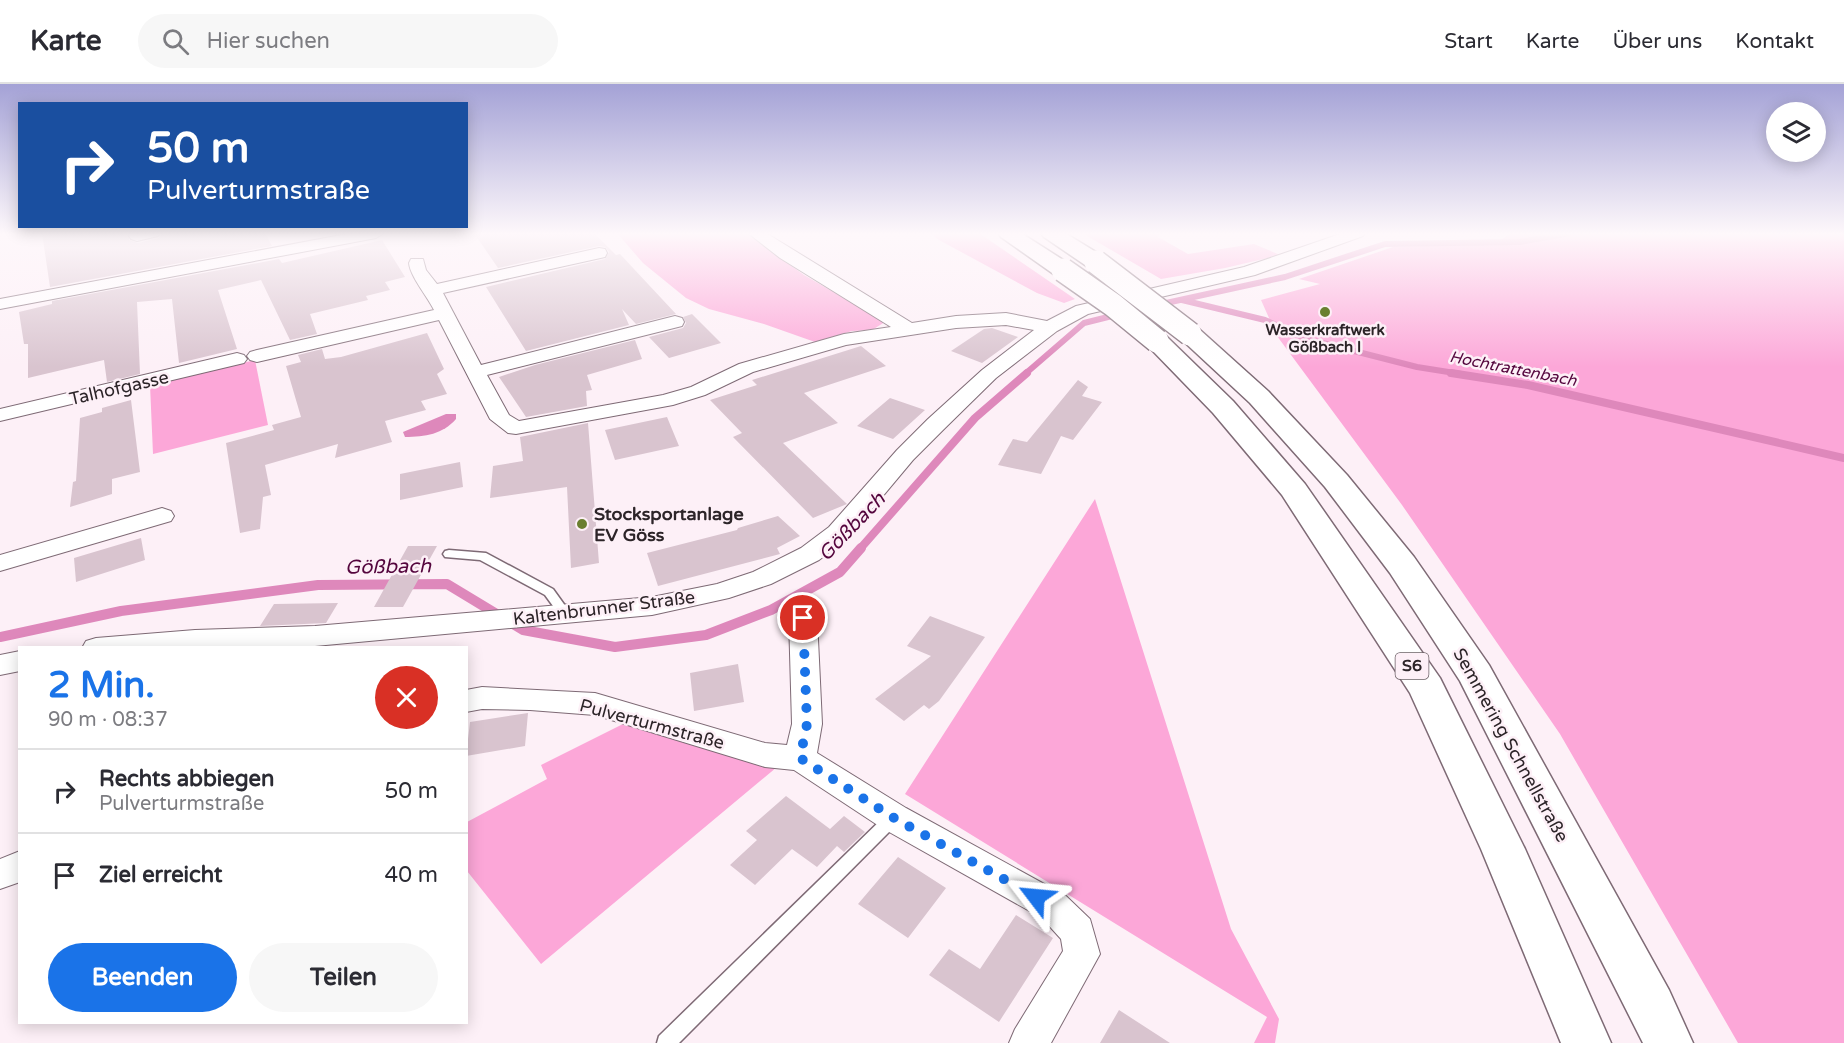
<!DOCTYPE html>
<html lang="de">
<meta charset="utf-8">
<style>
body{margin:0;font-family:"Varela Round",sans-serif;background:#f7f7f7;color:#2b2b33;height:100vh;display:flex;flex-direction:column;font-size:22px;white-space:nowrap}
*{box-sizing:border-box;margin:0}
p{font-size:20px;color:#7c7c81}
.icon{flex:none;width:33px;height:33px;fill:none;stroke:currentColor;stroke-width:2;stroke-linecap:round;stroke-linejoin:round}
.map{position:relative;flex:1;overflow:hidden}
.sheet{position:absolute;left:18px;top:562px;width:450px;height:378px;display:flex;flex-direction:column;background:#fff;border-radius:0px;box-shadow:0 3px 15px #0003}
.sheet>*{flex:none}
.hud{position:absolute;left:18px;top:18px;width:450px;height:126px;border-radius:0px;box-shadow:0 3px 15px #0003;background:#1a4fa0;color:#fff;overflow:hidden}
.controls{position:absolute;left:1766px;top:18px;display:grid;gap:12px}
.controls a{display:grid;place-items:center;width:60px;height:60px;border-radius:50%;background:#fff;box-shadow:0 3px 15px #0003;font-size:30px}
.pin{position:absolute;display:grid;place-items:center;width:51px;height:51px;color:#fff;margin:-26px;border:3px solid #fff;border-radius:50%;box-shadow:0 2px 6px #0007}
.me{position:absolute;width:66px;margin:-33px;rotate:299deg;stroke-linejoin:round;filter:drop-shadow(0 0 4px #0008)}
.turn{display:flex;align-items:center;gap:21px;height:126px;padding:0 30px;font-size:27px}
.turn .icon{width:78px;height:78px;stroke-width:2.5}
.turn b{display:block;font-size:42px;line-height:51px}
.round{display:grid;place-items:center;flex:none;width:63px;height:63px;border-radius:32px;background:#f7f7f7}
.headline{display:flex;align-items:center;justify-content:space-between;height:102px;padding:0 30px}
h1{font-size:36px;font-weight:700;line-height:45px;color:#1a73e8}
.cta{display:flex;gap:12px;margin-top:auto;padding:12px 30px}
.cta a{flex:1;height:69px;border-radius:36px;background:#1a73e8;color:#fff;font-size:24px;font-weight:700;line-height:69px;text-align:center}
.cta a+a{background:#f7f7f7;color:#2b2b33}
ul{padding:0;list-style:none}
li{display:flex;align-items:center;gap:18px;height:84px;padding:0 30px;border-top:2px solid #e1e1e2}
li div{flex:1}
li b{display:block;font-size:22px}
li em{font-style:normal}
header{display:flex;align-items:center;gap:36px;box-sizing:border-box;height:84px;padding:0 30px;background:#fff;border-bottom:2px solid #e1e1e2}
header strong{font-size:28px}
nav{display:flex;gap:33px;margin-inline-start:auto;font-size:21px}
.search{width:420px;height:54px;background:#f7f7f7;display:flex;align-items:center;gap:15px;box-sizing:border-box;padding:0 21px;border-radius:33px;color:#7c7c81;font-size:22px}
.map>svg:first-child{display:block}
.green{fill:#fca7d8}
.water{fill:#de88bb}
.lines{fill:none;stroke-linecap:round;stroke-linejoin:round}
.stream-far2{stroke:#de88bb;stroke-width:6}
.stream-far1{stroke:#de88bb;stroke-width:8}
.stream{stroke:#de88bb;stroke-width:10}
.building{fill:#d9c4cf}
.lane-casing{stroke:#7e6a75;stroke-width:3}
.street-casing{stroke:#7e6a75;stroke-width:2}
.highway-casing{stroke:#7e6a75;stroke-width:3}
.lane{fill:#fff;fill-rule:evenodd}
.street{fill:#fff;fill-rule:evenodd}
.highway{fill:#fff;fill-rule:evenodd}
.highway-bridge-casing{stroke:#7e6a75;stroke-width:26;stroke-linecap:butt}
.highway-bridge{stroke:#fff;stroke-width:23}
.route{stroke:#1a73e8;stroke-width:10;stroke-dasharray:0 18}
.poi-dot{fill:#6a7f2f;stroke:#fdf0f7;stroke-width:2}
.labels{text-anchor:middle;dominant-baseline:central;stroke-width:5;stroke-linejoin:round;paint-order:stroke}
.far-poi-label{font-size:15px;font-weight:bold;fill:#2c2428;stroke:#fdf0f7}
.far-water-label{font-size:16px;font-style:italic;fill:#54053d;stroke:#fdf0f7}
.shield{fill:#fdf0f7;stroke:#6b6166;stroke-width:1.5}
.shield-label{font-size:16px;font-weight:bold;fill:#2c2428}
.street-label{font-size:18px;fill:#2c2428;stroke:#fdf0f7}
.poi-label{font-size:18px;font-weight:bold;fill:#2c2428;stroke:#fdf0f7;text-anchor:start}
.water-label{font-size:20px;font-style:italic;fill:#54053d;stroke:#fdf0f7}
</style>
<header>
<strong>Karte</strong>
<div class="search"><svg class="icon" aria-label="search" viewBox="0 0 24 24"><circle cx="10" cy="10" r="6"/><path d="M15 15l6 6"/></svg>Hier suchen</div>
<nav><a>Start</a><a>Karte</a><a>Über uns</a><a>Kontakt</a></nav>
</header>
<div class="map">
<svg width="1844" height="959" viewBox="0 0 1844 959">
<rect width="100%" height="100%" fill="#fdf0f7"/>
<path class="green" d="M617,149h129l58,42 81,47 -13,8 -20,1 -37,11 -51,-18 -55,-15 -23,-11 -43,-35z
M931,149h48l96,66 -11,4 -27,-10 -98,-53z
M1082,149h78l-2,4 30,17 66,-10 26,11 -55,13 -64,11z
M1511,149h333v810h-106l-178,-309 -158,-229 -125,-169 -16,-36 59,-16 -21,-5 94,-32 102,-3z
M255,276l13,65 -115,29 -3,-69z
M1095,415l136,430 48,90 -4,24h-21l13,-26 -362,-223z
M625,639l152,44 -236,197 -74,-93v-49l80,-43 -6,-14z"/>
<path class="water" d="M446,330h10v5c-13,15 -31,18 -51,18l-2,-5z"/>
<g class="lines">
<path class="stream-far2" d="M1182,216l83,20 42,19 110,28 44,7
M1157,221l128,-28 100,-33 135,-2 51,-9
M1025,290l59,-51 36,-9"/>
<path class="stream-far1" d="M1451,289l77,12 316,73
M859,466l116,-132 52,-45"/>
<path class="stream" d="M0,553l121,-26 197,-26 129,-1 76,46 92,17 91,-12 65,-25 69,-38 21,-24"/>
</g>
<path class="building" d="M42,149h87v7l9,3 21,-5 3,-5h103l7,13 -222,41z
M474,149h120l22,22 4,-1 56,60 -40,10 -14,-15 7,16 -103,26 -40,-64 119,-28 4,-7 -4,-5 -6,-1 -101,22z
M382,156l23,37 -20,5 5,8 -24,6 2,4 -58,14 7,20 -27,6 -29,-60 -43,10 19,59 -58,14 -7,-64 -35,3 3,72 -33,8 -3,-22 -76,18v-34h-4l-5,-32 33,-8v-3l227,-42 3,4z
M692,230l29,29 -52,15 -20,-21 34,-9 3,-5 -3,-6z
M992,244l26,9 -36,26 -31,-12 33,-22z
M427,249l17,36 -7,5 10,20 -26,7 5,9 -41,11 7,21 -57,16 3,-14 -73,21 6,30 -8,2 -3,32 -20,4 -14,-90 48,-13 -2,-5 29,-8 -15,-51 15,-4 -3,-7 24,-6 3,10 16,-2z
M635,256l7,19 -55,16 5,15 -6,1 1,15 -61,11 -27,-40 36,-12z
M861,262l25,20 -82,27 34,30 -55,20 64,61 -34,14 -80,-81 9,-4 -32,-33 47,-15 -5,-5z
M1078,296l10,7 -6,9 20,6 -29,38 -12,-4 -20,38 -43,-9 15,-26 14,3z
M890,314l35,12 -32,29 -36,-13z
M131,316l9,72 -28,7v15l-42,13 3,-25 3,-1 4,-63 22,-6v-4z
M667,333l12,29 -64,14 -10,-30z
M588,339l11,140 -28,5 -4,-81 -77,11 3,-32 30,-5 -3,-24z
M460,378l3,25 -63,13v-26z
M778,432l22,20 -23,12 3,6 -122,32 -11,-33 90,-23 1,-2z
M141,454l4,22 -69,22 -2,-24z
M408,462h29l-34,61h-29z
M338,519l-12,20 -66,3 14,-22z
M930,532l55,21 -46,64 -10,8 -5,-4 -20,16 -29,-22 56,-43 -24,-10z
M738,580l6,38 -50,9 -4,-38z
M528,629l-3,33 -59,10 4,-34z
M786,712l44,33 14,-13 21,16 -21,20 -7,-6 -20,21 -25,-18 -37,36 -25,-20 27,-25 -11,-9z
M898,773l48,31 -38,50 -50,-34z
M1016,831l37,23 -54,84 -70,-47 20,-26 31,20z
M1119,926l51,33h-70z"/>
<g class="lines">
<g class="lane-casing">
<path id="lane" d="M449,466l37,3 67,36 18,25 -2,3h-8l-16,-22 -65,-35 -35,-3 -2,-3 2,-3z
M893,728l5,1 3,5 -3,5 -219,220h-22l2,-7 229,-223z"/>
</g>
<g class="street-casing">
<path id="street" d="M131,149h29l-2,3 -21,5 -6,-2 -2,-3z
M352,149h32l-8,5 -376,71v-10z
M748,149h18l146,90 44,-7 50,-3 41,8 29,-15 168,-39 99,-34h22l-2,3 -108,39 -167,39 -31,17 -61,47 -52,51 -31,31 -66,79 -28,21 -48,24 -42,14 -77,17 -337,31 -233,2 4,-7 10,-3 99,-8 120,-4 337,-29 65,-13 36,-12 48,-24 28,-21 68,-77 31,-31 54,-49 52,-40 -28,-5 -50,3 -110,17 -93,27 -48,23 -32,10 -157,29 -8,-1 -18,-14 -51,-99 -182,42 -7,-2 -3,-4 3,-4 7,-2 177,-40c-7,-14 -24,-34 -25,-47l2,-4h12l3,11 11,14 162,-36 6,1 2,4 -2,4 -162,36 38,72 194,-49 7,2 2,4 -2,4 -195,49 22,40 10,6 144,-26 28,-8 48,-23 105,-30 47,-7 -111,-69z
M237,269l7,2 3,4 -3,4 -244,58v-12z
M162,424l9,3 3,5 -3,5 -171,50v-16z
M803,525l10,2 4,7 5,106 -5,29 89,55 160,88 24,23 10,35 -49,89h-42l6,-14 48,-78 -2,-12 -19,-21 -160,-90 -88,-58 -29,-3 -170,-52 -65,-5 -48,-1 -16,3v-22l16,-3 113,6 170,50 22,2 5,-21 -3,-106 4,-7z
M20,567v20l-20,4v-20z
M20,767v31l-20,7v-30z"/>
</g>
<g class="highway-casing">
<path id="highway" d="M998,149h23l50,32 3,5 -3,5 -8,2 -8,-2 -54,-38z
M1041,149h24l39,24 3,5 -3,5 -8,2 -8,-2 -44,-30z
M1190,243l9,2 69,62 79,84 67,82 75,108 180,325 24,53h-50l-183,-362 -70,-108 -65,-86 -75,-84 -69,-64 -3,-5 3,-5z
M1157,250l9,2 67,65 72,83 135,194 85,171 86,194h-50l-80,-194 -71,-156 -128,-198 -69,-82 -65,-67 -3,-5 3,-5z"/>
</g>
<use href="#lane" class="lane"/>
<use href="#street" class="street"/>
<use href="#highway" class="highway"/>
<g class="highway-bridge-casing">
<path id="highway-bridge" d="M1096,178l94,72
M1063,186l50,35 44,36"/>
</g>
<use href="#highway-bridge" class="highway-bridge"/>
</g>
<linearGradient id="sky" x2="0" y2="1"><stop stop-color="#a4a2d6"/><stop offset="0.53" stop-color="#fef8fb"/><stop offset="1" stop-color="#fef8fb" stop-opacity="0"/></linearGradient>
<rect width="1844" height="283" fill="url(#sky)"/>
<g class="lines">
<path class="route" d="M803,534l4,106 -7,34 94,60 142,79"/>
</g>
<g class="poi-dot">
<circle cx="1325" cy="228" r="6"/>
<circle cx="582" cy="440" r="6"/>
</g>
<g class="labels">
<g class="far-poi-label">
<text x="1325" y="246">Wasserkraftwerk<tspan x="1325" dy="17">Gößbach I</tspan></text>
</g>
<g class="far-water-label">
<text transform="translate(1513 285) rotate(11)">Hochtrattenbach</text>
</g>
<rect class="shield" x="1395.5" y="569" width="33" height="26" rx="4.5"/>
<g class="shield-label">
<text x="1412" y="582">S6</text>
</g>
<g class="street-label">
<text transform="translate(119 304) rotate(-13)">Talhofgasse</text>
<text transform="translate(604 524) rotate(-7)">Kaltenbrunner Straße</text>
<text transform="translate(652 640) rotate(15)">Pulverturmstraße</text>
<text transform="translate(1511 661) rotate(61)">Semmering Schnellstraße</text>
</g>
<g class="poi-label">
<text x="594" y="430">Stocksportanlage<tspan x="594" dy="21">EV Göss</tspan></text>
</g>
<g class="water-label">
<text transform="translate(852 443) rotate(-46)">Gößbach</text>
<text transform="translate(388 483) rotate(-1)">Gößbach</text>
</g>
</g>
</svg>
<div class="controls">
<a><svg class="icon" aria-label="layers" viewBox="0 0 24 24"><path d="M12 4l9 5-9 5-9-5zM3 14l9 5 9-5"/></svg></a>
</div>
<div class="pin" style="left:803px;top:534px;background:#d93025"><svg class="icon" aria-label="arrive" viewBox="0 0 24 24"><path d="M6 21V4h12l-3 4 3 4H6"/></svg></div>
<svg class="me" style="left:1036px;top:813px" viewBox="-20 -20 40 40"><path d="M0-17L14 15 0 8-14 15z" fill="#1a73e8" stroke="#fff" stroke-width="4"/></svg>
<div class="hud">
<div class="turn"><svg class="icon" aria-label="right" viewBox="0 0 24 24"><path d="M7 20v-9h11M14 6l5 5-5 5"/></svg><div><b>50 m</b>Pulverturmstraße</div></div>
</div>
<section class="sheet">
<div class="headline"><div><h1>2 Min.</h1><p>90 m · 08:37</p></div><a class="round" style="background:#d93025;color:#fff"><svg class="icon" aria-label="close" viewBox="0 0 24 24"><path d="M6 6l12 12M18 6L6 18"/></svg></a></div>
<ul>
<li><svg class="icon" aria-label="right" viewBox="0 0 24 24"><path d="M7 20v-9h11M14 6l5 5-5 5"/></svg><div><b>Rechts abbiegen</b><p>Pulverturmstraße</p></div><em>50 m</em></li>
<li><svg class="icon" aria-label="arrive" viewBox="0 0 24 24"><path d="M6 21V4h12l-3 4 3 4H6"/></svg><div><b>Ziel erreicht</b></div><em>40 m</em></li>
</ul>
<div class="cta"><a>Beenden</a><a>Teilen</a></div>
</section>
</div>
